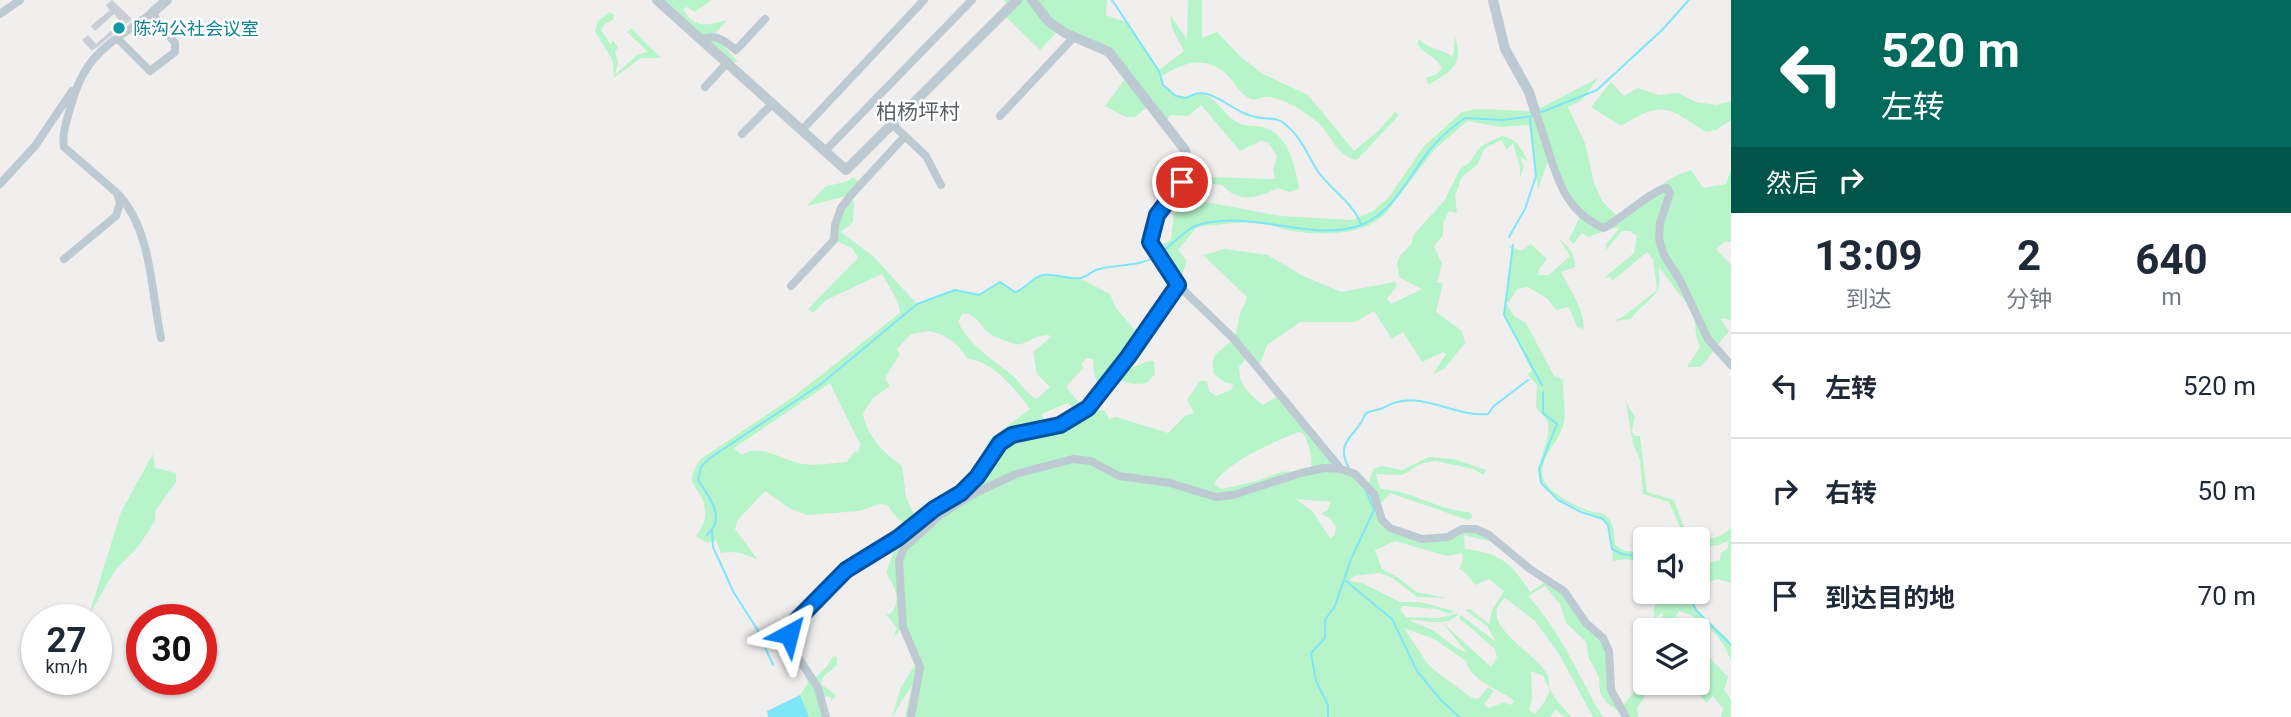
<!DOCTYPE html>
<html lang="zh">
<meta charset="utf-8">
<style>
body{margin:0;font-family:Roboto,"Noto Sans SC",sans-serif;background:#f6f6f7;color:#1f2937;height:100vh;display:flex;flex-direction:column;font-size:26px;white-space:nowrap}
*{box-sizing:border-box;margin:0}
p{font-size:23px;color:#747a83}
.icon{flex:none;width:38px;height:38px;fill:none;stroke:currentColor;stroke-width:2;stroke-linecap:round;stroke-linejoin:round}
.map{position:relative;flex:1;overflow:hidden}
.sheet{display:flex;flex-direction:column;background:#fff;width:560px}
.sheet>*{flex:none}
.top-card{background:#00695c;color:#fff;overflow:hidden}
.tools{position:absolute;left:1633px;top:527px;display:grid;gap:14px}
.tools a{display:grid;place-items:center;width:77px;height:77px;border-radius:7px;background:#fff;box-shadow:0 2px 5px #0004;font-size:35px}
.speed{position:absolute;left:21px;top:604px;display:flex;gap:14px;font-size:35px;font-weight:700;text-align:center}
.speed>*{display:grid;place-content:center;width:91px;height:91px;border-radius:50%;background:#fff;box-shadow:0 2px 5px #0004;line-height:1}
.speed small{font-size:18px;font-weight:400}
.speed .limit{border:10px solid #d22;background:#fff;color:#111}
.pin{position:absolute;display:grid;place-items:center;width:60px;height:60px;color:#fff;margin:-30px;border:4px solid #fff;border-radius:50%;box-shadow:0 2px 7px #0007}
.me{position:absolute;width:77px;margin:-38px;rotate:38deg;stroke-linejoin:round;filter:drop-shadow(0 0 5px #0008)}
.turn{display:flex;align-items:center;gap:24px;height:147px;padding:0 35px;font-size:32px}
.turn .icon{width:91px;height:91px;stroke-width:2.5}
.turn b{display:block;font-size:49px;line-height:60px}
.then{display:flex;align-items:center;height:66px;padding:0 35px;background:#0003;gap:14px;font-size:26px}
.eta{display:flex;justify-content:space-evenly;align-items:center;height:119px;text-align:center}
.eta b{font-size:42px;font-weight:700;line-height:49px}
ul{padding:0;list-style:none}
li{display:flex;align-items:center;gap:21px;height:105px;padding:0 35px;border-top:2px solid #e0e1e3}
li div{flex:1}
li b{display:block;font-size:26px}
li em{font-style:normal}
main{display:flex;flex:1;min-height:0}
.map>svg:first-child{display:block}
.green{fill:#b7f4ca;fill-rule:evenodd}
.water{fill:#7ee6f7}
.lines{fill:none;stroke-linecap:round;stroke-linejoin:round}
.stream{stroke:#7ee6f7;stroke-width:2}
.building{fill:#c9cdd5}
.minor{stroke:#bdcad2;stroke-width:8}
.tertiary{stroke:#bdcad2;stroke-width:10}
.route-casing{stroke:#0152a1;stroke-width:18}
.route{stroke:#027ef7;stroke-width:12}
.culture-dot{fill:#0f9aa8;stroke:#fff;stroke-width:2.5}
.labels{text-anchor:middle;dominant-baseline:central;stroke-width:5;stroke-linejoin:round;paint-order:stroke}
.culture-label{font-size:18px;fill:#0d838f;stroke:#fff;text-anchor:start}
.quarter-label{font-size:21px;fill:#5a5f64;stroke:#fff}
</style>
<main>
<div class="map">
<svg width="1731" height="717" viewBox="0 0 1731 717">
<rect width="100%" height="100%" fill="#f1eeee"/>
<path class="green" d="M657,0h55l-17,12 -8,-5 -4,2c12,21 24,16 44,11l-13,15 24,27h-10z
M1004,0h103l-1,15 20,7 33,48 25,-19 -12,-23 -2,-13 17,24 1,-39h14v38l15,-6 24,25 22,17 45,21 46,56 25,-21 16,-18 4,3 -42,45c-22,-4 -26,-28 -42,-40 -12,-9 -32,-23 -48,-23 -8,0 -12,6 -20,0 -9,-6 -14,-17 -22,-24 -21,-18 -43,-10 -63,3l1,9 13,11 10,2c25,-13 31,10 49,23 10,7 21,3 31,7 23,9 30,40 33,61l-10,3 -11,-4c-22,10 -38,16 -56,-3l-9,-1 -7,-7 69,2 -2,-9 4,-14 -9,-14 -8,-1 -20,10 -39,-46 -13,11 -18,-1 -5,8 -15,-18 -15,12h-9l-21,-11 23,-31 -19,-23 -49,-23 -20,21 -37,-36 7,-7z
M610,12l4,3 -1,5 -9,4 -3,6 10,15 1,-5 6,7 -3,5 3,10 -3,13 22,-20 11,-3 -21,-20 4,-4 30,30h-20l-27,20 -1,-17 -18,-30 3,-10z
M1455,37c10,28 -5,35 -27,48l-2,-7 11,-4 5,-6c-5,-11 -18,-14 -25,-24l2,-5c10,11 23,10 34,18z
M1598,78l-16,22 -14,7 17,36 9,40 8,18 18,18c22,-18 43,-41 71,-49l12,18 23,-4 5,-15v73l-5,-1 -10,8 15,16v55l-11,-2 9,14c-12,11 -17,25 -29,35h-13l13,-20 -4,-12 -2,-25 -15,-16 -20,-27c-1,6 2,16 -1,22 -3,9 -20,19 -27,30l-17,2 10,-5 33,-26 -4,-31 -6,-7 -35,29 -2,-4 -6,1 30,-25 3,-17 -7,-5h-8l-16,19v-6l13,-15 -2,-2 -29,10 -6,-4 -9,11 -4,-5 12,-24 -31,-59 -12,33 -9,-64 -28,2 -34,-6 -33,29 -48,63c-24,24 -67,23 -98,17 -11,-2 -21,-7 -32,-7 -18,-2 -36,2 -54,3l-6,2 -18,22 9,11 -9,24 -24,-36 17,-9 3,-27 32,-11 74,14 72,4 21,-9 16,-14 35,-51 38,-34 14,-3 59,2z
M1611,82l13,14 14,-8 21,7 19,-2 18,9 20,3 15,-4v19l-15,10 -10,2c-39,-25 -43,-32 -85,-6l-30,-19z
M1501,136c16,2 20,12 27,25l-8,-4 4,10 -4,11v-11l-7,-24 -6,7 -6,-10 -17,9 -6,15 -16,13 -7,18 2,18 -8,-2 -6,13v11l-9,11 8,18 -5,19h6l-7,29 26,19 3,12 -21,26 -11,5 13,-20 -3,-2 -21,10 -19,-30 -11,7 -18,-28 -19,11h-55l-33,23 -9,24 -11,-12 -8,10c0,20 10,26 24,38l16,-10 62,74 27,17 5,-17 8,-3 21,4 27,-13 25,2 32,11 -2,5 -11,-6 -37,-8 -13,2 -21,12 -26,-1 4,15c31,1 57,21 89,23l4,5 -5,3 -78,-27 -12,14 12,21 47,11 25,-10h14l74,52 53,57 6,37 13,33c15,-22 18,-26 45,-25l-10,8h-9l-11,17 1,9h-12l-20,-15 -6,-9 -1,-16 -10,-18 -3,-17 -20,-19 -6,-19 -15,-18 -17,10c33,35 50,80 75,121h-10l-34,-63 -24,-33 -30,-23c-31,25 33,56 42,76 3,5 1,12 4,17 4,9 14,18 20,26h-7l-8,-8 -6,8h-645l7,-32 -20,32 9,-30 16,-25 -15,-34 -9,10 4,-10 -11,-14h4c13,-13 4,-28 -4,-41l11,-30 -19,8 31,-23 -16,-14 -5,-9 -8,-1 -21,7 -52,4 -18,-7 -24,-17 -28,30 -2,8 23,31c-12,-6 -25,-10 -37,-7l-5,-13 -9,3 -11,-7c5,-8 11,-16 9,-26 -2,-24 -25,-23 -4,-51l92,-62 107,-84 -2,-11 -16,-28 -56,26 -13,13 -5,-4 50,-51 -6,-10 -18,-8 1,-15 15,-30 -43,11 19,-20 20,-4 7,-5 8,7 -10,11 3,8 -1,19 -12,10 33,25 43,47 38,-14 24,4 21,-12 15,10 8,-2 13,-13 15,-2 28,3 31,16 6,14 25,29 -20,36 24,-11 9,-1 1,13 -8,9c-13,2 -22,1 -33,-8l-13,17 -7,-18 -1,-15 -7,-1 -4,5 1,5 -17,19 16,19 -6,6 -8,-9 -27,11 6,13 41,-19 17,3 4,8 7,-2 52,16 17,-17 9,-3 -7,-13 13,-19h7l2,10 7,5 15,-6 2,-6 -9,-2 -10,-8c-5,-25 7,-19 19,-36 6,-9 4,-17 8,-27 2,-6 6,-7 5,-15l-43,-41 22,-6 43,6 35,21 38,16 54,-10 2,4 -10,13 4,5 31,-15 -23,-12 -2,-14 4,-9 10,-9 3,-11 30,-33 16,-32 9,-6 11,-16zM963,313c15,2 16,12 26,20 5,4 19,9 26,11 11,3 20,-12 37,-8l-19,16 4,22 13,13 -13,12c-11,-5 -15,-15 -24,-23 -20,-17 -43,-29 -55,-54zM929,331c19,4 28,12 39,28 24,1 48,31 62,50l-40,30 -5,9 4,11 -28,34 -44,29 -11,-25 -4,-31c-19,-14 -35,-29 -39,-53l10,-15 17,-12 -5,-8 15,-24 -3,-5 14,-15zM830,383l30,61 -2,9 -4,-1 -7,10c-13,1 -31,4 -44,2 -20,-3 -43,-22 -61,-9l-8,-7zM1298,432l5,1c6,11 10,25 8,37l-30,2 -24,9 -35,8 -8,-5c13,-22 60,-42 84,-52zM1296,499l35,3 -3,8 -7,4 9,4 6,9 -2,9 -4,2 -17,-26zM1464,535l28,7 52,41 -14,9c-19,-29 -29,-39 -65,-43zM1395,541l52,15 15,-3 1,7 -4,9 7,4 9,12 14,-6 15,12 -12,19 -3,14 -19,-15 -5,1 22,16 9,16 -35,-27 -2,3 36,31 2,8 -6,10 -49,-45 25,31 -12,-6 -21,-16 -25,-11c15,-1 39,9 50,-7l-20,5 -33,-1 -6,-7 2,-4 34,3 14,5 4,-3 -34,-9h-20l-38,-19 -12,-2 4,-5 25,-3 12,4 26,20 30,1 -31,-6 -17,-14 -17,-9 -7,-19zM1404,628l30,11 32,22c5,21 33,27 48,40l-3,4 -6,-3 -17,6 -4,-4 10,-13 -6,-4 -10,12 -6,-1 -43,-32zM1531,671l12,5 7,14 -5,11 -10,13 -6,-4 3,-11z
M1559,239c11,8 16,16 16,28l-14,5c10,21 22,33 23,57l-7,-2 -8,-20 -13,3 -8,-11 -20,-12 -11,2 -8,13 -3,1 8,13 12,7 28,53 9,4c-1,16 5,34 -1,49 -6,16 -23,29 -19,49 4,14 34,29 47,33 8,2 14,1 19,8 6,8 5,17 6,26l10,6 20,1v13l-18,-6 -14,2c-1,-11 0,-27 -6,-37 -5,-10 -49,-18 -63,-38 -13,-19 8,-47 4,-62 -1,-7 -9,-11 -12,-17l1,-22 -10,-11 5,-3 -28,-56 8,-64 -4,-6 13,6 10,-7 16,15 -8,10 -1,6h11l21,-19z
M1626,402l9,15 -3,14 3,5h5l7,56 27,8 11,30 7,9c15,0 28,1 39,-12v56l-13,-4 -16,5 -4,-3v-16l22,-5 1,-7 7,-5 1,-8 -10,5 -21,3v-9h-13l-16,-37 -26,-8 -3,-34 -7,-16z
M153,454l2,14 21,5v9l-21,29v10l-17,26 -22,22 -27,46 32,-103z
M1662,592h26l8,18 32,29 3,6v16c-9,-25 -27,-43 -52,-50l-9,16 -8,-3 1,-12 -8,6 -2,-8z
M1698,645l30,32 -4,13 7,9v18h-10l2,-8 -10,-13 -7,7 -15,-20 7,-1z
M833,656l4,1v8l-14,12 -2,7 15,11 -5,7v-4l-4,-2 -5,5 4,16h-17l-9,-22 8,-12 -3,-6 5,-4 4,6 13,-13z"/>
<path class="water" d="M800,695l9,22h-41l-1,-6z"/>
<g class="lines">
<path class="stream" d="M1112,0l47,71 4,14 13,11 10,2c8,-4 12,-6 21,-4 18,5 30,20 49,23 11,3 21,-1 30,8 15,12 21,29 31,45 13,20 35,31 44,54
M1539,113l58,-23 65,-60 27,-30
M1509,237l16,-28 11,-33 -6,-57
M1513,245l-9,70 38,70
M1162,252c12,-9 24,-24 39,-28 53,-14 112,19 160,1 33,-13 47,-48 68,-74 10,-13 23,-24 36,-33l37,2 32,-4
M1543,394v-2v21l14,11 -18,45 2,14 17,17 23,12 22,7 5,6 4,24 10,5 23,3
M1349,468c-16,-28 10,-33 16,-54 7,-5 14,-3 20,-7 33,-20 69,11 103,7l6,-8 34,-26
M712,531l1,16 21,46 23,36 16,36
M707,535c20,-17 2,-38 -9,-55l3,-13 9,-9 111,-74 96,-80 38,-14 24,5 21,-13 15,10c12,-3 16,-15 28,-17 12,-2 25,5 38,3 5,-1 10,-6 15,-8 18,-6 42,-3 59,-13
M1346,581l46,38 25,52 23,28 19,18
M1688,592l8,18 35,35
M1328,717v-12l-12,-24 -5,-28 14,-15v-18l10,-14 16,-47 23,-49 -8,-19"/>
</g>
<path class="building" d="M112,0l20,19 -40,32 -10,-11 6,-5 8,9 25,-22 -7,-8 -19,17 -4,-5 19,-16 -4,-5z"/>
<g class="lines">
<path class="minor" d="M0,14l20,-14
M702,39c16,-5 21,1 34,11l29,-31
M705,87l23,-25
M1535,111c18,44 20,97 69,117 16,-8 49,-39 63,-40l3,5 -10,30 -1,16 5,16 16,25 28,59 23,26
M1000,116l74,-79
M892,124l34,32 15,29
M802,130l122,-130
M742,134l31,-31
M825,151l147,-151
M0,184l35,-38 37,-55
M119,195c33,37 32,96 42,143
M64,259l52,-43 4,-13 -3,-10 -53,-46c-2,-14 2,-24 6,-38 15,-57 38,-63 82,-96l23,30v9l-25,19 -33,-33
M791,286l43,-46 1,-15 6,-17 10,-13 54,-59
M906,544c14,-39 49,-38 72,-68 10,-13 16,-33 33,-40 23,-11 49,-8 71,-23 28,-20 45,-58 65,-85 10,-15 22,-27 31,-43l55,53 108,131
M826,717l-8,-29 -28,-43 1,-19 55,-56 64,-42
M911,717l9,-50 -17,-40 -4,-66 5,-13 36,-33 35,-22 41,-19 57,-15 18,2 28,15 51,7 46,14 17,-2 68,-22 23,-5 17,1 14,5 19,20 8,26 8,8 32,11 26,-2 14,-8h14l13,6 41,34 34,22 22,32 17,15 6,13 2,39 15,27"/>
<path class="tertiary" d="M657,0l189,170 171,-170
M1032,0l16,21 17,12 44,19 76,98 4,16 -7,16 -25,33 -7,27 28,43
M1493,0l12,49 24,43 6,19
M152,13l15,-13"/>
</g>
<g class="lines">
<g class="route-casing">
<path id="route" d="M789,634l2,-8 55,-56 52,-32 36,-29 27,-16 16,-16 23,-34 12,-8 48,-10 28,-17 40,-51 50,-72 -28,-43 7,-27 25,-33"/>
</g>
<use href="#route" class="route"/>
</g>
<circle class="culture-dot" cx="119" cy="28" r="7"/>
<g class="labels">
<g class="culture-label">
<text x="133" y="28">陈沟公社会议室</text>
</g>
<g class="quarter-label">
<text x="918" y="112">柏杨坪村</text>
</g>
</g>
</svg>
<div class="tools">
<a><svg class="icon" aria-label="sound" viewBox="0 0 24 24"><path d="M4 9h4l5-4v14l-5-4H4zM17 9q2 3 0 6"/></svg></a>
<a><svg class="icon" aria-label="layers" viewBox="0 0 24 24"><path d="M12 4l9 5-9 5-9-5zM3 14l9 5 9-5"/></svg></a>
</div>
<div class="speed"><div>27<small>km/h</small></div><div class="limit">30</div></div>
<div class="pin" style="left:1182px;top:182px;background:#d93025"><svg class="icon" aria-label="arrive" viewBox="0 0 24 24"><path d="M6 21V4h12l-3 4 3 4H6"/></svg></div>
<svg class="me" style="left:789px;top:634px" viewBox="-20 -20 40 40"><path d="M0-17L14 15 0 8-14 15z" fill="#027ef7" stroke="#fff" stroke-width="4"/></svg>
</div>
<section class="sheet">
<div class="top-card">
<div class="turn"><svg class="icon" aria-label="left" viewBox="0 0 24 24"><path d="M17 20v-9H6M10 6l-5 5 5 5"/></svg><div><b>520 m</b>左转</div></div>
<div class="then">然后<svg class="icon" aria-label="right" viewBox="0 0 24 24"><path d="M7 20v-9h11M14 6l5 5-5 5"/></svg></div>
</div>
<div class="eta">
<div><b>13:09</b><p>到达</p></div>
<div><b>2</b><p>分钟</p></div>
<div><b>640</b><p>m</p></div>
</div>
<ul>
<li><svg class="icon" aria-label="left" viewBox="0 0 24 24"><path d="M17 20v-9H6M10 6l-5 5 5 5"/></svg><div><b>左转</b></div><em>520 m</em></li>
<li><svg class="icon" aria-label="right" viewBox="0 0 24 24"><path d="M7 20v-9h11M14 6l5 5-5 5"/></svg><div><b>右转</b></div><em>50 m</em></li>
<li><svg class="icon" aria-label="arrive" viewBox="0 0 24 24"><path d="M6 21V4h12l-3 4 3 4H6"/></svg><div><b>到达目的地</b></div><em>70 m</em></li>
</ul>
</section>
</main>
